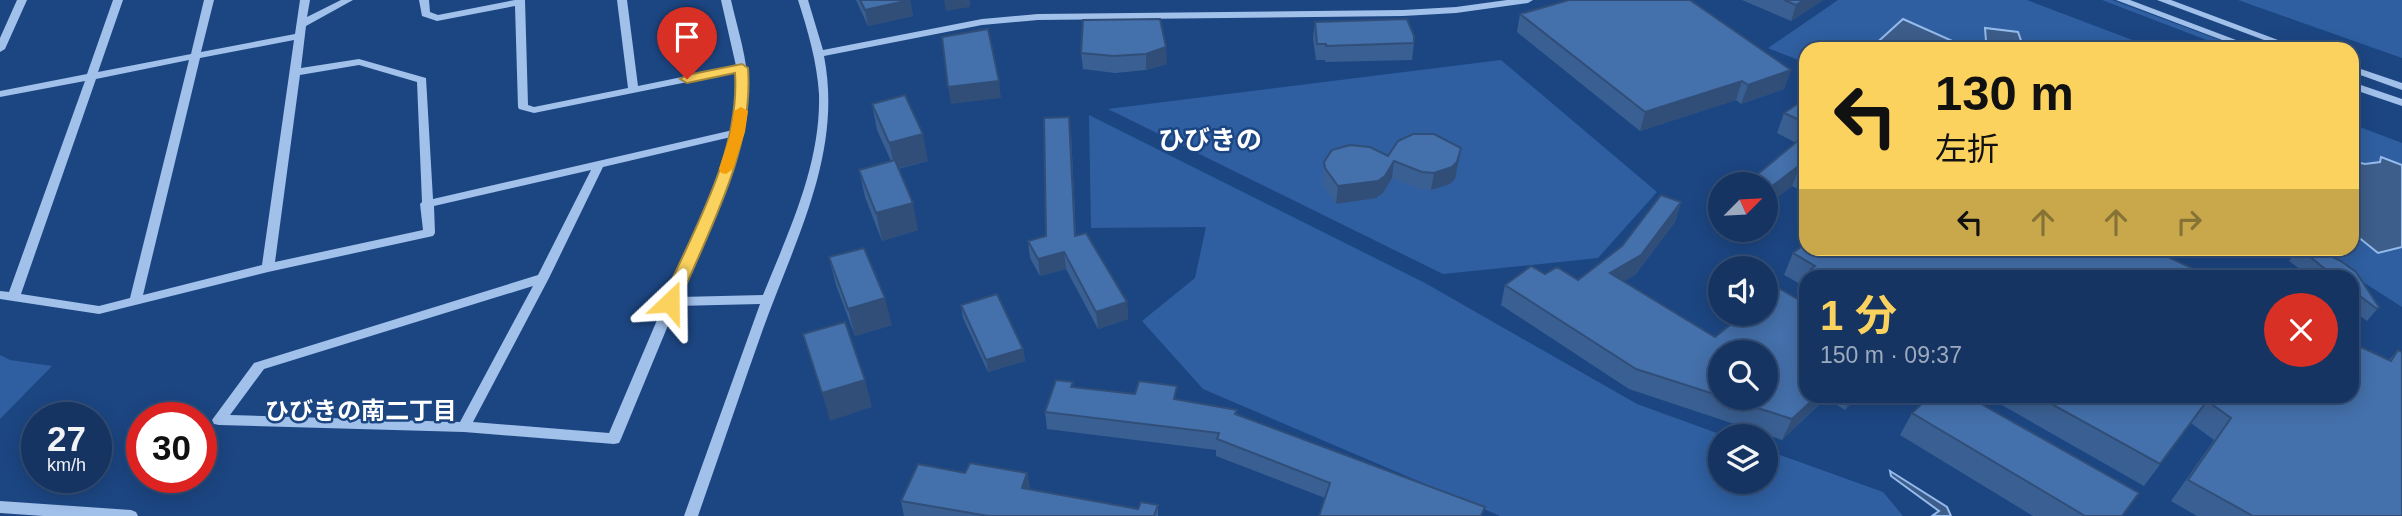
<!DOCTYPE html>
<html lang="ja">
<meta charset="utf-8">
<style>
body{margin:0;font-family:Helvetica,"Noto Sans JP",sans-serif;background:#1e3c68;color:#f1f3f6;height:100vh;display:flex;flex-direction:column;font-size:26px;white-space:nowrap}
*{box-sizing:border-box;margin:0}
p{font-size:23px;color:#9daabe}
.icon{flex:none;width:38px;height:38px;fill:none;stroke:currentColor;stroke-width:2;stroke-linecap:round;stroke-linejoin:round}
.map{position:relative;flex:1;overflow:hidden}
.drawer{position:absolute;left:1799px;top:270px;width:560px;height:133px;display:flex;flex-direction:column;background:#153462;border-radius:21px;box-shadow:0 4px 18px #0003,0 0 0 2px #344f77}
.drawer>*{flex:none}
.top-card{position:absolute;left:1799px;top:42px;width:560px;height:214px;border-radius:21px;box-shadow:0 4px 18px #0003,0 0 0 2px #344f77;background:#fbd25e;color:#111;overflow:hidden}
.needle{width:46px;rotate:66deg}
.fabs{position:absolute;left:1708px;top:172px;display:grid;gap:14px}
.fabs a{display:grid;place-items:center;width:70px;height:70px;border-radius:50%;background:#153462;box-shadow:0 4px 18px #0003,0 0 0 2px #344f77;font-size:35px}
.speed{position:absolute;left:21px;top:402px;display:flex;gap:14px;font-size:35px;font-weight:700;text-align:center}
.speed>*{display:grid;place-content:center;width:91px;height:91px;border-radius:50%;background:#153462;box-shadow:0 4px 18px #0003,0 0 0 2px #344f77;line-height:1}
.speed small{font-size:18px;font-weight:400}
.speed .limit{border:10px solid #d22;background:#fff;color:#111}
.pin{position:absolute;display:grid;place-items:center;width:60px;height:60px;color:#fff;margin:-72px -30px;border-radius:50% 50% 50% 0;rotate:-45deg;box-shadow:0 0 7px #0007}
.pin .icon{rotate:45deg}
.me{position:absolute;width:77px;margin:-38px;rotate:23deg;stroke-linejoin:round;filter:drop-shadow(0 0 5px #0008)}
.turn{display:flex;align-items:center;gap:24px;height:147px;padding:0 21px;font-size:32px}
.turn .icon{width:91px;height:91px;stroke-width:2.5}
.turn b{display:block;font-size:49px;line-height:60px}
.lanes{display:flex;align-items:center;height:66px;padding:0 21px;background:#0003;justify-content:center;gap:35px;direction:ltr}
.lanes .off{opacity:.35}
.round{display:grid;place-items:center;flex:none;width:74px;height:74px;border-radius:37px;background:#1e3c68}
.overview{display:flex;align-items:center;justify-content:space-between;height:119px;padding:0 21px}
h1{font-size:42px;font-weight:700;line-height:52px;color:#fbd25e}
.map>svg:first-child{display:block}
.green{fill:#2f5fa1}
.water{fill:#3d5d8a;stroke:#94bbec;stroke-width:2}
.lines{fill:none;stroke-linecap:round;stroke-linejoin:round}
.minor{fill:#a1c0ea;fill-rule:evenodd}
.wall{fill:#3a6093;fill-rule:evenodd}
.shaded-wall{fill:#304e78}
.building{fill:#4470ab;stroke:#304e78;stroke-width:2}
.route{fill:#fbd25e;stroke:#a3883d;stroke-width:2}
.slow{fill:#f59e0b}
.labels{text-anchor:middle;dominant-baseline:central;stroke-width:5;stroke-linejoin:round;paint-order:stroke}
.neighbourhood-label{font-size:24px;font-weight:bold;fill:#fff;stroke:#1c4682}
.quarter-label{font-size:26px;font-weight:bold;fill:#fff;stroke:#1c4682}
</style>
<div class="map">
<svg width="2402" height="516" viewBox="0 0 2402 516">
<rect width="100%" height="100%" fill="#1c4682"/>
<path class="green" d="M1838,0h189l129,49h-350v14l-38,-15z
M2102,0h10l132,49h-14z
M2238,0h164v58z
M1501,60l156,132 -59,66 -155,16 -335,-165z
M1089,115l336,168 212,121 88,32h-5v45h46v-31l117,42 20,24h-403l-297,-127 -61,-68 53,-43 11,-51 -115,1z
M2352,124l50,19v164l-78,-50 -50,-4 -10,-4 88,-1z
M0,355l10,5 42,6 -52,53z"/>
<path class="water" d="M1903,19l56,25 27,-3 -1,-13 33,4 6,17 -153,-1z
M2381,157l21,8v82l-24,6 -26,-21v-71l13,3 15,-2z
M1890,471l57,36 4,9h-19l7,-5 -48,-35z"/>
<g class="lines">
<path class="minor" d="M17,0h10l-22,49 -5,3v-14z
M113,0h10l-25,72 93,-18 13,-54h10l-13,52 94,-18 5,-34h10l-3,17 34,-17h12l-47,26 -5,42 58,-9 67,19 7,121 300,-69 5,-34 -1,-24 -203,41 -15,-4 -1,-2 -3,-101 -78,15 -15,-5 -3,-16h10l1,12 8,3 77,-15h10l3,105 6,2 94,-19 -11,-88h10l11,86 98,-20 -15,-66h10c7,31 18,63 17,95 -1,62 -44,144 -68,202l83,-2c26,-64 58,-131 56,-201 -2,-32 -11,-63 -21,-94h10l15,50 159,-31 56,-5 365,-4 53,-3 51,-7h26l-5,3 -72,10 -53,3 -365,4 -56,5 -158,31c19,97 -29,184 -61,273 -22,62 -43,124 -65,187h-14l76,-212 -84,2 -55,133 -2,4 -5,1 -150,-12 -245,-7 -5,-1 -2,-4 42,-57 284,-88 53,-105 -157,36 1,27 -2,3 -165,36 -169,42 -99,-15v-8l9,1 76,-211 -85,16v-6l87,-17zM294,40l-32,225 -119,30 57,-237zM189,60l-59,238 -31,8 -78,-12 75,-215zM359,65l58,17 5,120 -2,2 3,26 -148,32 25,-187zM731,137l-14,42 -108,254 -136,-11 76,-144 54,-111zM533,286l-73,136 -230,-7 34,-46z
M2116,0h14l130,49h-14z
M2157,0h14l131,49h-14z
M2352,66l50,17v7l-50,-18z
M2352,82l50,17v7l-50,-17z
M0,501l131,9 5,2 2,4h-95l-43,-3z"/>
</g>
<path class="wall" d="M856,0h54l3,16 -45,10z
M1742,0h81l-32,21z
M1520,14l271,56 -7,19 -43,15 -5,-4 -96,31 -123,-99z
M1083,20l84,44 -21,6 -31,3 -32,-4 -2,-16z
M1315,22l99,21 -2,17 -87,2v-2h-9l-3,-22z
M1806,98v95l-14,-7 -26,20v-22h-16l3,-6 43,-35 -19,-10 7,-20z
M872,104l56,57 -30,8 20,61 -36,11 -17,-44 -6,-27 32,-9 -14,-31z
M1071,133l5,103 51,66 1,17 -30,10 -32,-60 -26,7 -10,-18 -2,-17 18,-5z
M1461,148l-6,31 -5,5 -19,6 -11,-1 -28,-11 -9,15 -7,5 -40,6 -12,-18 -1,-7 1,-17z
M1681,202l-6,20 -40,53 -11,6 182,115h55l-16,14 -19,-12 -44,42 -153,-51 -128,-84 4,-20 40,-11 33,6zM1720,352l46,45h-46z
M2298,248h15l28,13 15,11 23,35 -12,14 -15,-11v-34h-43l-20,-15z
M1793,253l416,23h-403v17l-4,-2 2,-5 -20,-11z
M829,257l63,68 -37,11 -19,-51z
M961,305l62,44 2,12 -37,11 -25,-54z
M2398,350l4,166h-205l-26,-15 43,-61 -23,-17 -47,63 -158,-90h366l37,-36z
M1074,387l103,13 60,10v5l248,92 -160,-9 -109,-42v-6l-169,-21 -2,-17z
M1912,413l210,103h-89l-133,-81z
M965,473h62l3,17 108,19 20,-4v11h-254l-3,-15z"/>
<path class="shaded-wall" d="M910,0l3,16 -45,10 -3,-16z
M944,0h26v7l-24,4z
M1804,0h19l-32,21 5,-16z
M1166,47l1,17 -21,6v-16z
M1791,70l-7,19 -43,15 7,-19z
M999,81l2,17 -50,6 -3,-17z
M1742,81l-6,19 -96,31 5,-19z
M923,134l5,27 -33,8 -6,-26z
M1461,148l-6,31 -5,5 -19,6 3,-17z
M1394,161l-2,17 -9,15 -7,5 -40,6 2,-18z
M1800,165l-8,21 -26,20v-5l5,-14z
M1681,202l-6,20 -40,53 -31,18 6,-20z
M913,203l5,27 -36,11 -6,-28z
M1064,252l2,17 -26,7 -2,-17z
M885,298l7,27 -37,11 -7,-27z
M1127,302l1,17 -30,10 -2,-17z
M1023,349l2,12 -37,11 -2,-12z
M865,380l7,27 -42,14 -8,-28z
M1817,396h10l-45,44 10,-21z
M1852,396h9l-16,14z
M1027,473l3,17 -8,-2z"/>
<path class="building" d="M860,0h50l-45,10z
M1569,0h121l101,70 -43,15 -6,-4 -97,31 -125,-98z
M1784,0h20l-8,5z
M1160,19l6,28 -20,7 -32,2 -33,-3 2,-33z
M1407,19l7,17v7l-88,3v-2h-9l-2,-22z
M988,29l11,52 -51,6 -6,-50z
M905,95l18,39 -34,9 -17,-39z
M1806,98v25l-22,-10z
M1069,117l6,119 11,-3 41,69 -31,10 -32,-60 -26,7 -10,-18 18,-5 -2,-118z
M1413,134h21l27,14 -4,14 -5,5 -18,6 -12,-1 -28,-11 -9,15 -7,5 -40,5 -13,-18 -1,-6 8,-12 18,-5 20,2 18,9 10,-15z
M1806,134v34l-6,-3 -29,22 -18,-9z
M895,160l18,43 -37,10 -17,-43z
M1661,195l20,7 -40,53 -31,18 105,64 30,-24h21v-17l11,-9 29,17v92h11l-25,23 -69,-22h43v-45h-46v44l-84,-27 -131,-84 26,-19 14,8 12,-7 21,13 44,-34z
M1806,243v5h343l60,28h-385l-13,-7 4,-3 -22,-13z
M864,248l21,50 -37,11 -19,-52z
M2299,248h14l28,13 15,11 23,35 -2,2 -25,-19v-14h-18z
M2247,270l15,6h-20z
M997,294l26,55 -37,11 -25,-55z
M845,322l20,58 -43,13 -19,-59z
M2352,326l5,2 -5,9z
M2352,343l39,18 7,-11 4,2v164h-149l-65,-36 43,-62 -24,-17 -47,63 -123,-68h315z
M1056,380l17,2 -2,5 64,7 4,-13 38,5 -3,13 63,11 -2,4 250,93 -4,9h-162l11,-33 -113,-44 2,-6 -174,-21z
M1930,396h37l172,97 -17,23h-37l-173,-103z
M970,463l57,10 -5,15 116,21 3,-7 17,3 -4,11h-166l-87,-15 17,-37 47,9z"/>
<path class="route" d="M742,64l6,4c6,82 -38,159 -69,234l-3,4h-11l-3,-4c31,-72 78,-149 73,-229l-48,10 -7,-4 7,-4z"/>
<path class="slow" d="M741,107l7,4 -3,21 -12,37 -7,5 -5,-1 -2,-4 12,-37 3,-21z"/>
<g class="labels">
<g class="neighbourhood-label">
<text x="361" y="410">ひびきの南二丁目</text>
</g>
<g class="quarter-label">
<text x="1210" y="140">ひびきの</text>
</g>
</g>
</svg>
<div class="fabs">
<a><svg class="needle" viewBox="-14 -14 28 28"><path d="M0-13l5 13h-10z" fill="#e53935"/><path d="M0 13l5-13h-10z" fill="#9daabe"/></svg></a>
<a><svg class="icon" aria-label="sound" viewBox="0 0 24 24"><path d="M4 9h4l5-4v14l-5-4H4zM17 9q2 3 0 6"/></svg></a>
<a><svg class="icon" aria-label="search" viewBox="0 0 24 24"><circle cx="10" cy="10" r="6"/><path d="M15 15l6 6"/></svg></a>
<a><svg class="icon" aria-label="layers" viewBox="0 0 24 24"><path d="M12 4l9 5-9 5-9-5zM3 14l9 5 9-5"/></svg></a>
</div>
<div class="speed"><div>27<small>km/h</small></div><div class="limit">30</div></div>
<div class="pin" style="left:687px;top:79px;background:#d93025"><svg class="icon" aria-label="arrive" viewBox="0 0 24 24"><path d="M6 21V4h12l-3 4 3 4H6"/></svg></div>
<svg class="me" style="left:670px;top:302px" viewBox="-20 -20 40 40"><path d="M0-17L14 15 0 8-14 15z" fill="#fbd25e" stroke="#fff" stroke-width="4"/></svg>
<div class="top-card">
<div class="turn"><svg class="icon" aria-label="left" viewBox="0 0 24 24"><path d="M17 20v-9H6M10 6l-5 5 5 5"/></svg><div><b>130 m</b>左折</div></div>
<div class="lanes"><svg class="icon" aria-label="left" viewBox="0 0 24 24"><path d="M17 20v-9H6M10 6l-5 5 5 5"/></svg><svg class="icon off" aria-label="ahead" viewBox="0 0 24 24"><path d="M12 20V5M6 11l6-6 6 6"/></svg><svg class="icon off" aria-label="ahead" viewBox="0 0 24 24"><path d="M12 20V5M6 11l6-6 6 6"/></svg><svg class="icon off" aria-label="right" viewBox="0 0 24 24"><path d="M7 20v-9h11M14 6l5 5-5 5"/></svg></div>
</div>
<section class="drawer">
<div class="overview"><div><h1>1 分</h1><p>150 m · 09:37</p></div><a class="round" style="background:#d93025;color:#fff"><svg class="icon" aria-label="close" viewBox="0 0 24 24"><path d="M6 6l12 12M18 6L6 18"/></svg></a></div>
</section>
</div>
